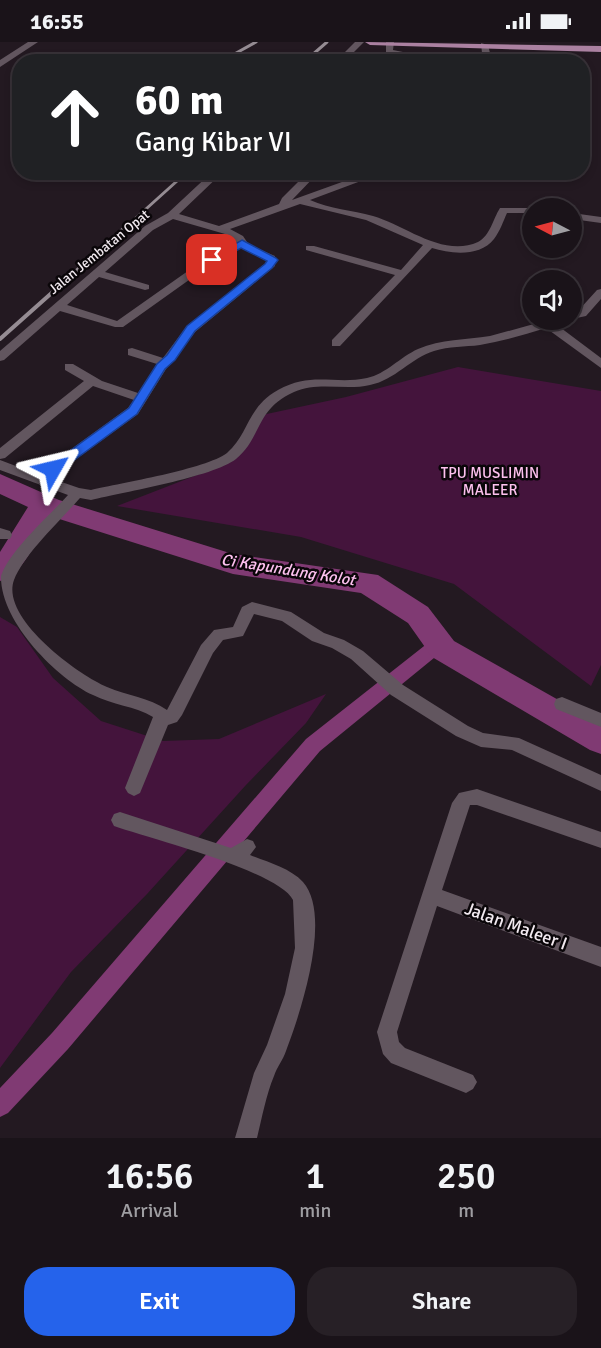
<!DOCTYPE html>
<style>
body{margin:0;font-family:Signika,sans-serif;background:#272026;color:#f1f3f6;height:100vh;display:flex;flex-direction:column;font-size:22px;white-space:nowrap}
*{box-sizing:border-box;margin:0}
p{font-size:20px;color:#9f9ea2}
.icon{flex:none;width:33px;height:33px;fill:none;stroke:currentColor;stroke-width:2;stroke-linecap:round;stroke-linejoin:round}
.map{position:relative;height:1096px;overflow:hidden}
.sheet{display:flex;flex-direction:column;background:#1a1319;flex:1}
.sheet>*{flex:none}
.hud{position:absolute;left:12px;top:12px;width:578px;height:126px;border-radius:24px;box-shadow:0 3px 9px #0003,0 0 0 2px #383238;background:#202124;color:#fff;overflow:hidden}
.needle{width:39px;rotate:276deg}
.controls{position:absolute;left:522px;top:156px;display:grid;gap:12px}
.controls a{display:grid;place-items:center;width:60px;height:60px;border-radius:50%;background:#1a1319;box-shadow:0 3px 9px #0003,0 0 0 2px #383238;font-size:30px}
.pin{position:absolute;display:grid;place-items:center;width:51px;height:51px;color:#fff;margin:-26px;border-radius:12px;box-shadow:0 3px 9px #0006}
.me{position:absolute;width:66px;margin:-33px;rotate:53deg;stroke-linejoin:round;filter:drop-shadow(0 0 4px #0008)}
.turn{display:flex;align-items:center;gap:21px;height:126px;padding:0 24px;font-size:27px}
.turn .icon{width:78px;height:78px;stroke-width:2.5}
.turn b{display:block;font-size:42px;line-height:51px}
.eta{display:flex;justify-content:space-evenly;align-items:center;height:102px;text-align:center}
.eta b{font-size:36px;font-weight:600;line-height:42px}
.primary-button{display:flex;gap:12px;margin-top:auto;padding:12px 24px}
.primary-button a{flex:1;height:69px;border-radius:24px;background:#2563eb;color:#fff;font-size:24px;font-weight:600;line-height:69px;text-align:center}
.primary-button a+a{background:#272026;color:#f1f3f6}
.status{display:flex;justify-content:space-between;align-items:center;height:42px;padding:0 30px;background:#1a1319;direction:ltr}
.status svg{height:16px;fill:currentColor}
.map>svg:first-child{display:block}
.green{fill:#44143c}
.lines{fill:none;stroke-linecap:round;stroke-linejoin:round}
.canal{fill:#803a73;fill-rule:evenodd}
.river{fill:#803a73;fill-rule:evenodd}
.minor{fill:#62565f;fill-rule:evenodd}
.primary{fill:#ab81a1;fill-rule:evenodd}
.rail-far1{stroke:#958c93;stroke-width:3}
.rail{stroke:#958c93;stroke-width:4}
.route{fill:#2563eb;stroke:#184099;stroke-width:1.5}
.labels{text-anchor:middle;dominant-baseline:central;stroke-width:5;stroke-linejoin:round;paint-order:stroke}
.far-street-label{font-size:14px;fill:#f2eaf0;stroke:#0a0609}
.park-label{font-size:15px;fill:#fdc0ee;stroke:#0a0609}
.water-label{font-size:16px;font-style:italic;fill:#fec1f0;stroke:#0a0609}
.near-street-label{font-size:18px;fill:#f2eaf0;stroke:#0a0609}
</style>
<div class="status"><b>16:55</b><svg viewBox="0 0 49 12"><path d="M0 12V9h3v3zM5 12V6h3v6zM10 12V3h3v9zM15 12V0h3v12zM26 1h20v11H26zM47 4h2v5h-2z"/></svg></div>
<div class="map">
<svg width="601" height="1096" viewBox="0 0 601 1096">
<rect width="100%" height="100%" fill="#231921"/>
<path class="green" d="M458,325l143,24v274l-10,21 -137,-102 -153,-47 -184,-31 98,-38 47,-53 84,-18z
M0,575l17,10 36,51 48,43 62,20 56,-2 107,-45 -20,29 -60,62 -99,109 -76,78 -71,96z"/>
<g class="lines">
<path class="canal" d="M439,595l6,2 3,5 -3,5 -125,102 -252,298 -60,64 -8,4v-29l52,-55 254,-294 127,-100z"/>
<path class="river" d="M0,432l59,26 174,54 145,21 50,32 26,34 147,83v30l-11,-4 -158,-93 -24,-34 -47,-30 -128,-19 -180,-57 -6,4c-12,20 -23,53 -47,60v-29l28,-45 -28,-13z"/>
<path class="minor" d="M28,0h10l-38,25v-7z
M355,0h9l-20,20h-9z
M386,0h8l-1,8 15,3 3,5 7,4h-14l-3,-5 -15,-4z
M481,1l7,2 2,8 -4,9h-8l4,-9z
M212,130h11l-44,42 40,12 60,-22 3,-6 26,-26h11l-27,28 61,-22 -19,-6 28,3 23,-3 -75,28c20,9 42,10 63,16 32,9 70,42 105,26 12,-6 15,-23 22,-34h36h-4v5h-25c-4,9 -7,18 -13,26 -14,18 -43,15 -62,9l-92,98h-8v-6l63,-65 -89,-25v-4h8l87,24 22,-25 -57,-25 -66,-16 -70,25 13,7 6,9 26,11v10l-80,66 -29,37 -28,45 -88,64 29,10 12,2c30,-7 115,-21 136,-37 22,-19 20,-46 51,-63 34,-19 56,-5 89,-12 19,-4 33,-21 51,-29 23,-10 48,-9 72,-13 25,-6 50,-16 75,-16l-1,2 -7,3 44,33v10l-55,-40c-22,7 -44,13 -66,17 -15,2 -31,1 -46,6 -23,7 -39,29 -64,34 -25,6 -51,-4 -76,7 -39,17 -32,46 -58,67 -23,18 -112,33 -145,41l-11,-2c-19,22 -56,56 -66,82 -14,38 64,95 93,107 20,9 42,10 60,23l34,-65 13,-15 19,-3 9,-20 10,-5 39,10 33,21 20,7 19,11 40,34 65,41 15,7 36,5 82,37v16l-89,-41 -31,-3 -25,-11 -65,-41 -40,-36 -19,-11 -20,-7 -30,-20 -28,-7 -11,22 -20,4 -10,13 -31,62 -5,7 -9,3 -28,68 -6,3 -6,-3 -3,-5 28,-71c-18,-11 -41,-12 -60,-22 -35,-16 -93,-73 -92,-119 9,-26 48,-60 67,-81l-68,-25v-10l37,14 91,-66 6,-8 -41,-14 -88,72 -5,1v-11l84,-67 -19,-11v-6h8l29,17 36,12 19,-29 -29,-9v-6l4,-1 31,10 24,-32 79,-63v-3l-25,-12 -38,22 -80,57h-8l-55,-16 -56,49 -4,1v-10l145,-125 23,-13zM173,177l52,15 11,8 -41,24 -78,55 -50,-16 32,-28 46,13 4,-1v-4l-44,-13 48,-42z
M572,171l29,4v6l-29,-4z
M601,247v10l-15,17 -14,3v-6l6,-2 19,-21z
M0,486l10,3 2,4 -2,4h-10z
M562,655l39,16v14l-45,-18 -2,-5 2,-5z
M477,747l124,43v16l-124,-43h-7l-28,85 159,57v20l-164,-61 -40,126 2,10 6,6 68,27 4,7 -4,7 -7,4 -75,-30 -8,-9 -6,-22 75,-229 7,-10z
M120,770l111,36 16,-9 6,2 3,6 -6,8c17,7 40,13 53,27 30,34 -3,132 -17,169 -3,9 -9,16 -12,25 -8,19 -12,42 -17,62h-22l19,-65 13,-28 18,-51 10,-46 -2,-48c-14,-29 -145,-62 -179,-74l-3,-6 3,-6z"/>
<path class="primary" d="M365,0l236,4v6l-231,-7z"/>
<path class="rail-far1" d="M220,20l36,-20
M304,20l23,-20
M126,185l61,-55"/>
<path class="rail" d="M0,297l128,-114"/>
</g>
<path class="route" d="M242,198l34,18 2,2 -6,8 -77,63 -20,29 -10,9 -28,45 -79,58h-9v-6l80,-58 28,-44 10,-9 20,-29 78,-62 2,-3 -26,-13 -25,14 -9,-2z"/>
<g class="labels">
<g class="far-street-label">
<text transform="translate(99 210) rotate(-39)">Jalan Jembatan Opat</text>
</g>
<g class="park-label">
<text x="490" y="431">TPU MUSLIMIN<tspan x="490" dy="17">MALEER</tspan></text>
</g>
<g class="water-label">
<text transform="translate(288 528) rotate(9)">Ci Kapundung Kolot</text>
</g>
<g class="near-street-label">
<text transform="translate(516 884) rotate(20)">Jalan Maleer I</text>
</g>
</g>
</svg>
<div class="controls">
<a><svg class="needle" viewBox="-14 -14 28 28"><path d="M0-13l5 13h-10z" fill="#e53935"/><path d="M0 13l5-13h-10z" fill="#9f9ea2"/></svg></a>
<a><svg class="icon" aria-label="sound" viewBox="0 0 24 24"><path d="M4 9h4l5-4v14l-5-4H4zM17 9q2 3 0 6"/></svg></a>
</div>
<div class="pin" style="left:212px;top:218px;background:#d93025"><svg class="icon" aria-label="arrive" viewBox="0 0 24 24"><path d="M6 21V4h12l-3 4 3 4H6"/></svg></div>
<svg class="me" style="left:53px;top:427px" viewBox="-20 -20 40 40"><path d="M0-17L14 15 0 8-14 15z" fill="#2563eb" stroke="#fff" stroke-width="4"/></svg>
<div class="hud">
<div class="turn"><svg class="icon" aria-label="ahead" viewBox="0 0 24 24"><path d="M12 20V5M6 11l6-6 6 6"/></svg><div><b>60 m</b>Gang Kibar VI</div></div>
</div>
</div>
<section class="sheet">
<div class="eta">
<div><b>16:56</b><p>Arrival</p></div>
<div><b>1</b><p>min</p></div>
<div><b>250</b><p>m</p></div>
</div>
<div class="primary-button"><a>Exit</a><a>Share</a></div>
</section>
